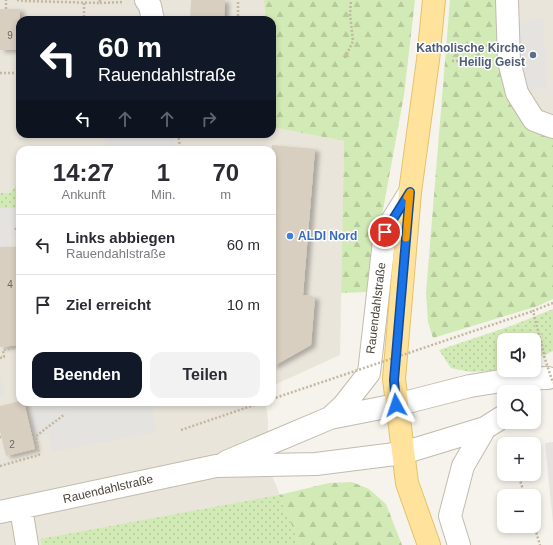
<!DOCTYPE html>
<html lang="de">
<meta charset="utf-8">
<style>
body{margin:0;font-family:Helvetica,sans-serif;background:#f2f2f3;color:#2b2b33;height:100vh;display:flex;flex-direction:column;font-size:15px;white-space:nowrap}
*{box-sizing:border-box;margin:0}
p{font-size:13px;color:#7c7c81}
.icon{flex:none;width:22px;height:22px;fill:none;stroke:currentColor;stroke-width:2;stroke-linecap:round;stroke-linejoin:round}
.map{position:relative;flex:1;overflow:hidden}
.details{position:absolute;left:16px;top:146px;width:260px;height:260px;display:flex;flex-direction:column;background:#fff;border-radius:12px;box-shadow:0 2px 6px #0003}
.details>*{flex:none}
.hud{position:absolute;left:16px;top:16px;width:260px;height:122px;border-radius:12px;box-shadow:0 2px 6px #0003;background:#111827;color:#fff;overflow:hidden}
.buttons{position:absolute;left:497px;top:333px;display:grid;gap:8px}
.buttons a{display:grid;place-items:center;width:44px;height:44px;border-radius:8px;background:#fff;box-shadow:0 2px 6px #0003;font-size:20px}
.pin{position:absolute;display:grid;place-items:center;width:34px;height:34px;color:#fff;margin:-17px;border:2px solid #fff;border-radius:50%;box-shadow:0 1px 4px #0007}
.me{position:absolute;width:44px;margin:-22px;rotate:355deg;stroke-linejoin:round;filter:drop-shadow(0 0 3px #0008)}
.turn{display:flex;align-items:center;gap:14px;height:84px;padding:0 16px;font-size:18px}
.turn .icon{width:52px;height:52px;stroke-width:2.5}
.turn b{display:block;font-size:28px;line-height:34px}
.lanes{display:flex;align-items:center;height:38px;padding:0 16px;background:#0003;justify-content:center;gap:20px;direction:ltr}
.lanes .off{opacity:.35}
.eta{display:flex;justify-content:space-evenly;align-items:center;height:68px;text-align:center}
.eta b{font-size:24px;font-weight:700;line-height:28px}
.primary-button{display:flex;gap:8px;margin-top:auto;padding:8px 16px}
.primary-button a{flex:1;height:46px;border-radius:12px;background:#111827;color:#fff;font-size:16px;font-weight:700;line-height:46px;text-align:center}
.primary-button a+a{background:#f2f2f3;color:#2b2b33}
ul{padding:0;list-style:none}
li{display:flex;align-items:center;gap:12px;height:60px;padding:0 16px;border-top:1px solid #e1e1e2}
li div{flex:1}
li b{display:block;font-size:15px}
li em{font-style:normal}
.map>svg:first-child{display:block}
.residential{fill:#eae5da}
.grass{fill:url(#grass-dots)}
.forest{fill:url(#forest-firs)}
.parking{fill:#e5e3e0}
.building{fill:#d8cfc1;filter:url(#shadow)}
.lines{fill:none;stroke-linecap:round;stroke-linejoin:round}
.street-casing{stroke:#c2bbae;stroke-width:24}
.primary-casing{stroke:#e6c16a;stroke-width:24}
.path{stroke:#c4b79f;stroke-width:2.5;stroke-dasharray:2 2;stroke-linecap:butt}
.street{stroke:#fff;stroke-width:22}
.primary{stroke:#ffe39c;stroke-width:22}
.path-bridge{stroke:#c4b79f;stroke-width:2.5;stroke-dasharray:2 2;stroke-linecap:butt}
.route-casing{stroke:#114b97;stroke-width:10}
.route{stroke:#1a73e8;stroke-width:7}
.slow{stroke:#f59e0b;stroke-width:7}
.service-dot{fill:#5c6f8a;stroke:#fff;stroke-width:1.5}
.shop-dot{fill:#3f7fe0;stroke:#fff;stroke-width:1.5}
.labels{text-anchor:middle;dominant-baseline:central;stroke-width:3;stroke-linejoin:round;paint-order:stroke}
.number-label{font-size:10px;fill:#6e675b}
.service-label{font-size:12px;font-weight:bold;fill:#4e5e75;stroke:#fff;text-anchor:end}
.shop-label{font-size:12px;font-weight:bold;fill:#366cbe;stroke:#fff;text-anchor:start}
.street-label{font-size:12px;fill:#4b4439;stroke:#fff}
</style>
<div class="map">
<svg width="553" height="545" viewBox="0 0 553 545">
<defs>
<pattern id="grass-dots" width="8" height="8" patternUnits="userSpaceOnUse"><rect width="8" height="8" fill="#d2eab5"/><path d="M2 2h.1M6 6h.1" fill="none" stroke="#b6ca9c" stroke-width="1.8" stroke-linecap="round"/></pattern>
<pattern id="forest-firs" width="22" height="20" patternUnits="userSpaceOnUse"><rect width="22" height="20" fill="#d2eab5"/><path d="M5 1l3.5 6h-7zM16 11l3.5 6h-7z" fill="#b6ca9c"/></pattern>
<filter id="shadow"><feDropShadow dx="4.5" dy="2.5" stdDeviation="2" flood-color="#0004"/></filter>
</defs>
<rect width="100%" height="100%" fill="#f6f3ec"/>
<path class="residential" d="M0,0h264l1,20h-245v114h252v-7l72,14 -4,214 -68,31v-236h-252v252h246l2,20 -1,41 33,82h-300z
M512,0h41v122l-34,-30z"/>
<path class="grass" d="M20,182v26h-20v-15h10z
M553,309v42l-19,9v-20h-30v30l-33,2 -20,-4 -12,-18 72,-24z
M279,495l21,50h-258l-2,-6z"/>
<path class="forest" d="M264,0h151l-11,95 -36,197 -27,1 3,-152 -72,-14v-107h-7z
M450,0h51l13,94 39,37v168l-15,7 -105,32 -5,-16 -2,-29z
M352,482l17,7 17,15 16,41h-102l-21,-50 50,-12z"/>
<path class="parking" d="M543,17l4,71 -23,3 -7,-69z
M106,134h40l29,3 -1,13h-70z
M0,208h20v29h-11v10h-9z
M0,375h1l5,21 -6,1z
M32,402h122l-1,11 4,19 -105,20 -3,-18 -15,3 -3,-19z
M553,442v81l-8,-80z"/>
<path class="building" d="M191,0h34l-1,20h-34z
M0,9h20v41h-20z
M272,145l43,4 -12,146 12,2 -4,48 -39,22z
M0,247h20v98l-20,2z
M20,401l4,1 11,47 -29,7 -6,-25v-25z"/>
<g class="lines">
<g class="street-casing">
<path id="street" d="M146,0l4,6 3,14
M507,0l2,61 8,32 17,27 19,7
M330,418l14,-13 25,-32 16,-141 25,-40
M226,462l104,-44 66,-13 74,-19 43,-7 35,-1
M21,508l6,37
M0,512l216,-46 100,-2 87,-11 82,-25 19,-12
M459,545l-9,-29 13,-50 22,-38"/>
</g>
<g class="primary-casing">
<path id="primary" d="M429,545l-22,-62 -13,-104 16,-187 18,-132 6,-60"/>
</g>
<path class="path" d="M17,0l9,1 74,2v-3
M84,3v13
M100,3l23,-1
M6,9v-9
M238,20v-20
M345,58l8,-17 -3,-27 1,-14
M452,61h33
M0,73h20
M178,134l2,13
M180,150v-3l7,1
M15,228l5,8
M544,354l-11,-43 20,-8
M0,358l4,-1 -1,-7 10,-2 -1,-2
M181,430l82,-28
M0,437h1
M0,466l39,-11 -3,-19 29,-22
M518,474l7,22
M534,525l6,20"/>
<use href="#street" class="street"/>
<use href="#primary" class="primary"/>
<path class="path-bridge" d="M544,356l9,27
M272,399l261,-88"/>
</g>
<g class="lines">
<g class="route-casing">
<path id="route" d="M385,232l25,-40 -16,188 2,25"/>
</g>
<use href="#route" class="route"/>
<path class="slow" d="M406,238l4,-46 -3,5"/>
</g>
<circle class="service-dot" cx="533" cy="55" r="4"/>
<circle class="shop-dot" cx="290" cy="236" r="4"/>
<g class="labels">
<g class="number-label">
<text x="10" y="35">9</text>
<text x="10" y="284">4</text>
<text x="12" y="444">2</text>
</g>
<g class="service-label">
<text x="525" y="48">Katholische Kirche<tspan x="525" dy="14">Heilig Geist</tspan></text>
</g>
<g class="shop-label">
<text x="298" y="236">ALDI Nord</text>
</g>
<g class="street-label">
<text transform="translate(376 308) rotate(-83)">Rauendahlstraße</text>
<text transform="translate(108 489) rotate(-13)">Rauendahlstraße</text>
</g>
</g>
</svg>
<div class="buttons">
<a><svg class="icon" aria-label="sound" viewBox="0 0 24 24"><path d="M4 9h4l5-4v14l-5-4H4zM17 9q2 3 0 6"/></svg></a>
<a><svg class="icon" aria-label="search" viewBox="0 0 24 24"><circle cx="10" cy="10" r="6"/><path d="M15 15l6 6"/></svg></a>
<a>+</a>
<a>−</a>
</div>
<div class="pin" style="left:385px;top:232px;background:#d93025"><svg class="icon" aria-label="arrive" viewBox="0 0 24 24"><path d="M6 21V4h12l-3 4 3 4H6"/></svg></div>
<svg class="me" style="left:396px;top:405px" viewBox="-20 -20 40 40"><path d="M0-17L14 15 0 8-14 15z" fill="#1a73e8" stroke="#fff" stroke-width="4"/></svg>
<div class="hud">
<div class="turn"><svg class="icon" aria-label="left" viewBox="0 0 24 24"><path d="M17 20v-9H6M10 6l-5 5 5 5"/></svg><div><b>60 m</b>Rauendahlstraße</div></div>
<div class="lanes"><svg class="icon" aria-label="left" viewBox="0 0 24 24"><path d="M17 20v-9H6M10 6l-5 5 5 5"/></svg><svg class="icon off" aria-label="ahead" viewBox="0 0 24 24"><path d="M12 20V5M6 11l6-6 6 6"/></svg><svg class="icon off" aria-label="ahead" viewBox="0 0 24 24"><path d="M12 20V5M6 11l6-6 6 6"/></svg><svg class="icon off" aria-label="right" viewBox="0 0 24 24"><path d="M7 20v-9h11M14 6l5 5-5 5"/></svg></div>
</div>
<section class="details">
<div class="eta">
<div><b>14:27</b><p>Ankunft</p></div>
<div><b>1</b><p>Min.</p></div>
<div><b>70</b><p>m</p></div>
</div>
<ul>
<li><svg class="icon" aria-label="left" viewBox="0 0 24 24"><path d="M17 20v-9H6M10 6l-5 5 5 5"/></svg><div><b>Links abbiegen</b><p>Rauendahlstraße</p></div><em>60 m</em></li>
<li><svg class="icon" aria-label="arrive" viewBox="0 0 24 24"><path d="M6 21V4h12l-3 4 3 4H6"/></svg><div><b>Ziel erreicht</b></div><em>10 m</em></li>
</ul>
<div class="primary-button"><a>Beenden</a><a>Teilen</a></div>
</section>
</div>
